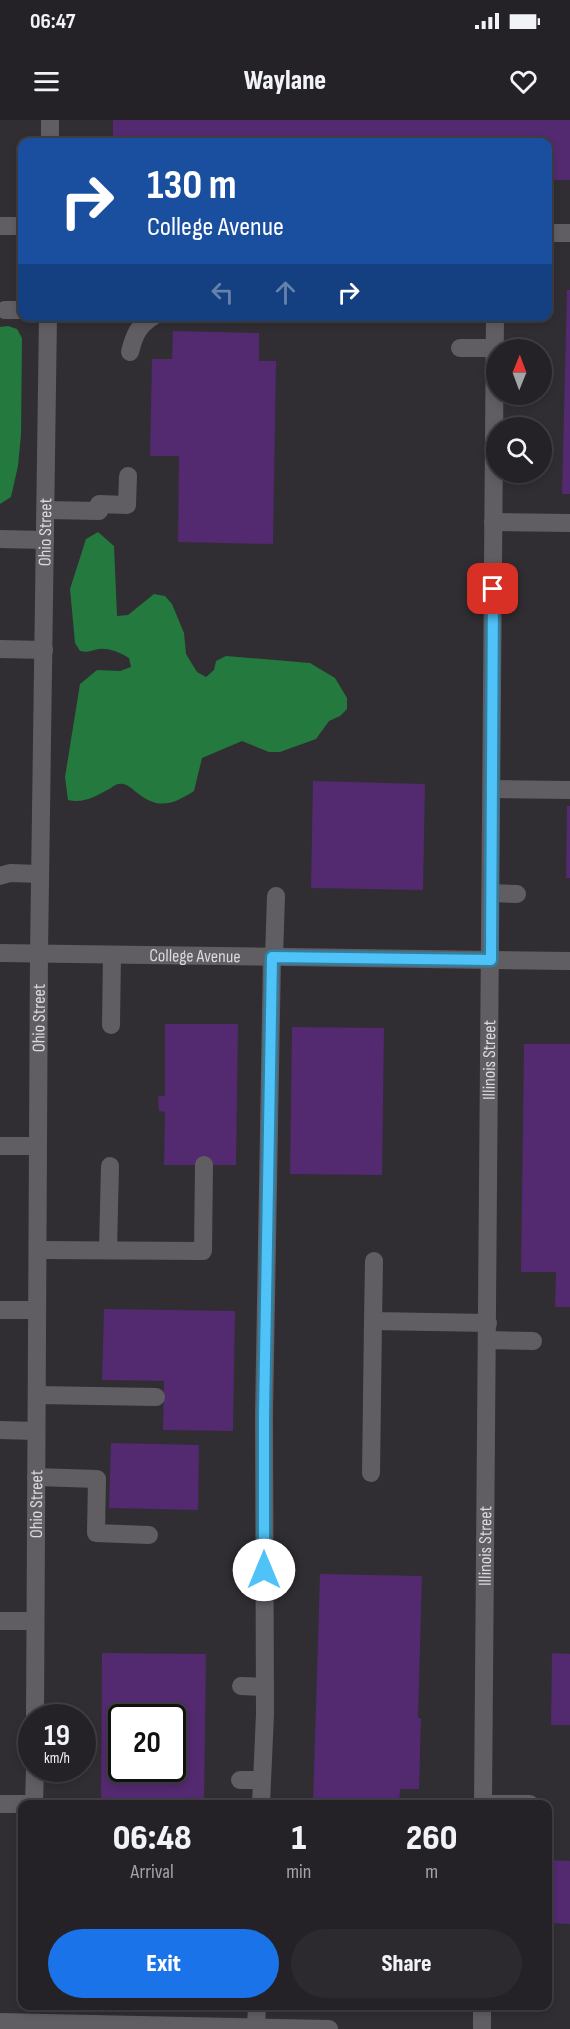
<!DOCTYPE html>
<style>
body{margin:0;font-family:"Sofia Sans Condensed",sans-serif;background:#2c2a2e;color:#f1f3f6;height:100vh;display:flex;flex-direction:column;font-size:22px;white-space:nowrap}
*{box-sizing:border-box;margin:0}
p{font-size:20px;color:#a3a4a7}
.icon{flex:none;width:33px;height:33px;fill:none;stroke:currentColor;stroke-width:2;stroke-linecap:round;stroke-linejoin:round}
.map{position:relative;flex:1;overflow:hidden}
.panel{position:absolute;left:18px;top:1680px;width:534px;height:210px;display:flex;flex-direction:column;background:#242226;border-radius:12px;box-shadow:0 3px 9px #0003,0 0 0 2px #413f43}
.panel>*{flex:none}
.banner{position:absolute;left:18px;top:18px;width:534px;height:183px;border-radius:12px;box-shadow:0 3px 9px #0003,0 0 0 2px #413f43;background:#1a4fa0;color:#fff;overflow:hidden}
.needle{width:39px;rotate:1deg}
.controls{position:absolute;left:486px;top:219px;display:grid;gap:12px}
.controls a{display:grid;place-items:center;width:66px;height:66px;border-radius:50%;background:#242226;box-shadow:0 3px 9px #0003,0 0 0 2px #413f43;font-size:30px}
.speed{position:absolute;left:18px;top:1584px;display:flex;gap:12px;font-size:30px;font-weight:700;text-align:center}
.speed>*{display:grid;place-content:center;width:78px;height:78px;border-radius:50%;background:#242226;box-shadow:0 3px 9px #0003,0 0 0 2px #413f43;line-height:1}
.speed small{font-size:15px;font-weight:400}
.speed .limit{border:3px solid #111;border-radius:9px;background:#fff;color:#111}
.pin{position:absolute;display:grid;place-items:center;width:51px;height:51px;color:#fff;margin:-26px;border-radius:12px;box-shadow:0 3px 9px #0006}
.me{position:absolute;width:66px;margin:-33px;rotate:0deg;stroke-linejoin:round;filter:drop-shadow(0 0 4px #0008)}
.turn{display:flex;align-items:center;gap:21px;height:126px;padding:0 30px;font-size:27px}
.turn .icon{width:78px;height:78px;stroke-width:2.5}
.turn b{display:block;font-size:42px;line-height:51px}
.lanes{display:flex;align-items:center;height:57px;padding:0 30px;background:#0003;justify-content:center;gap:30px;direction:ltr}
.lanes .off{opacity:.35}
.eta{display:flex;justify-content:space-evenly;align-items:center;height:102px;text-align:center}
.eta b{font-size:36px;font-weight:800;line-height:42px}
.button{display:flex;gap:12px;margin-top:auto;padding:12px 30px}
.button a{flex:1;height:69px;border-radius:36px;background:#1a73e8;color:#fff;font-size:24px;font-weight:800;line-height:69px;text-align:center}
.button a+a{background:#2c2a2e;color:#f1f3f6}
.status{display:flex;justify-content:space-between;align-items:center;height:42px;padding:0 30px;background:#242226;direction:ltr}
.status svg{height:16px;fill:currentColor}
header{display:flex;justify-content:space-between;align-items:center;height:78px;padding:0 30px;background:#242226;font-size:27px;font-weight:800}
.map>svg:first-child{display:block}
.forest{fill:#23793e}
.building{fill:#532970;fill-rule:evenodd}
.lines{fill:none;stroke-linecap:round;stroke-linejoin:round}
.minor{stroke:#605e62;stroke-width:18}
.route-casing{stroke:#337fa1;stroke-width:15}
.route{stroke:#4fc3f7;stroke-width:10}
.labels{text-anchor:middle;dominant-baseline:central;stroke-width:6;stroke-linejoin:round;paint-order:stroke}
.street-label{font-size:18px;fill:#dad9db;stroke:#302e32}
</style>
<div class="status"><b>06:47</b><svg viewBox="0 0 49 12"><path d="M0 12V9h3v3zM5 12V6h3v6zM10 12V3h3v9zM15 12V0h3v12zM26 1h20v11H26zM47 4h2v5h-2z"/></svg></div>
<header><svg class="icon" aria-label="menu" viewBox="0 0 24 24"><path d="M4 6h16M4 12h16M4 18h16"/></svg>Waylane<svg class="icon" aria-label="heart" viewBox="0 0 24 24"><path d="M12 20l-8-8c-3-5 5-10 8-4 3-6 11-1 8 4z"/></svg></header>
<div class="map">
<svg width="570" height="1909" viewBox="0 0 570 1909">
<rect width="100%" height="100%" fill="#302e32"/>
<path class="forest" d="M8,206l9,3 5,9 -1,97 -3,31 -7,31 -11,7v-177z
M98,412l16,14 3,70 11,-1 26,-21 11,2 7,8 12,29 2,21 11,18 9,5 8,-7 2,-9 10,-5 84,7 25,15 12,20v11l-7,7 -11,5 -13,18 -36,13h-11l-27,-11 -40,17 -8,33c-22,14 -36,19 -58,1 -5,-4 -10,-9 -17,-8 -2,0 -6,2 -8,4 -14,7 -26,16 -43,12l-3,-23 15,-93 17,-14 23,1 11,-4 -2,-9c-8,-5 -20,-10 -29,-9 -10,1 -8,4 -20,2l-5,-8 -5,-54 16,-50z"/>
<path class="building" d="M113,0h457v60h-22v-38h-435z
M567,170h3v204h-8z
M173,211l86,2v28h17l-3,183 -95,-2 1,-86h-29l2,-97h20z
M313,661l112,3 -2,106 -112,-2z
M567,686h3v72h-4z
M165,904h73l-2,141h-72l1,-53 -6,-1 -1,-15h7z
M292,907l92,1 -2,147 -92,-1z
M524,924h46v263h-15l1,-35h-35z
M104,1189l131,2 -2,120 -70,-1 1,-49 -62,-1z
M111,1323l88,2 -1,65 -89,-2z
M320,1454l102,2 -4,142h3l-2,71h-19l-1,15h-86z
M102,1533l104,1 -2,150h-103zM122,1598h50v50h-50z
M552,1533l18,1v71h-19z
M549,1740l21,1v63l-22,-1z"/>
<g class="lines">
<g class="minor">
<path d="M50,22v-22"/>
<path d="M0,106h22"/>
<path d="M548,113h22"/>
<path d="M5,190h17"/>
<path d="M460,228h34"/>
<path d="M130,232c4,-16 8,-27 24,-36"/>
<path d="M46,390l53,1v-7l28,1 1,-29"/>
<path d="M493,402l77,1"/>
<path d="M0,419l45,1"/>
<path d="M0,529l44,1"/>
<path d="M492,669l78,1"/>
<path d="M0,756l10,-3 30,1"/>
<path d="M491,773l26,1"/>
<path id="s1" d="M0,833l570,8"/>
<path d="M274,837l2,-61"/>
<path d="M111,905l1,-70"/>
<path d="M0,1026h38"/>
<path d="M38,1130l165,1 1,-86"/>
<path d="M108,1130l2,-84"/>
<path d="M0,1190h37"/>
<path d="M373,1201l1,-60"/>
<path d="M487,1220l46,1"/>
<path d="M37,1275l119,2"/>
<path d="M0,1310l36,1"/>
<path d="M371,1353l2,-152 115,2"/>
<path d="M36,1357l61,2 -1,54 53,2"/>
<path d="M0,1501h35"/>
<path d="M241,1566l24,1"/>
<path id="s2" d="M35,1598l4,-765 9,-637"/>
<path d="M240,1660h22"/>
<path d="M0,1684h34l1,-36"/>
<path d="M261,1684l4,-90 -1,-299 8,-458"/>
<path id="s3" d="M483,1684l12,-1488"/>
<path d="M483,1684h47"/>
<path d="M0,1902l329,7"/>
<path d="M256,1907l1,-21"/>
<path d="M482,1909v-23"/>
</g>
</g>
<g class="lines">
<g class="route-casing">
<path id="route" d="M264,1450v-155l8,-458 219,3 2,-371"/>
</g>
<use href="#route" class="route"/>
</g>
<g class="labels">
<g class="street-label">
<text stroke="none"><textPath href="#s2" startOffset="1186">Ohio Street</textPath></text>
<text stroke="none"><textPath href="#s1" startOffset="195">College Avenue</textPath></text>
<text stroke="none"><textPath href="#s2" startOffset="700">Ohio Street</textPath></text>
<text stroke="none"><textPath href="#s3" startOffset="744">Illinois Street</textPath></text>
<text stroke="none"><textPath href="#s2" startOffset="214">Ohio Street</textPath></text>
<text stroke="none"><textPath href="#s3" startOffset="258">Illinois Street</textPath></text>
</g>
</g>
</svg>
<div class="controls">
<a><svg class="needle" viewBox="-14 -14 28 28"><path d="M0-13l5 13h-10z" fill="#e53935"/><path d="M0 13l5-13h-10z" fill="#a3a4a7"/></svg></a>
<a><svg class="icon" aria-label="search" viewBox="0 0 24 24"><circle cx="10" cy="10" r="6"/><path d="M15 15l6 6"/></svg></a>
</div>
<div class="speed"><div>19<small>km/h</small></div><div class="limit">20</div></div>
<div class="pin" style="left:493px;top:469px;background:#d93025"><svg class="icon" aria-label="arrive" viewBox="0 0 24 24"><path d="M6 21V4h12l-3 4 3 4H6"/></svg></div>
<svg class="me" style="left:264px;top:1450px" viewBox="-20 -20 40 40"><circle r="19" fill="#fff"/><path d="M0-13L10 11 0 6-10 11z" fill="#4fc3f7"/></svg>
<div class="banner">
<div class="turn"><svg class="icon" aria-label="right" viewBox="0 0 24 24"><path d="M7 20v-9h11M14 6l5 5-5 5"/></svg><div><b>130 m</b>College Avenue</div></div>
<div class="lanes"><svg class="icon off" aria-label="left" viewBox="0 0 24 24"><path d="M17 20v-9H6M10 6l-5 5 5 5"/></svg><svg class="icon off" aria-label="ahead" viewBox="0 0 24 24"><path d="M12 20V5M6 11l6-6 6 6"/></svg><svg class="icon" aria-label="right" viewBox="0 0 24 24"><path d="M7 20v-9h11M14 6l5 5-5 5"/></svg></div>
</div>
<section class="panel">
<div class="eta">
<div><b>06:48</b><p>Arrival</p></div>
<div><b>1</b><p>min</p></div>
<div><b>260</b><p>m</p></div>
</div>
<div class="button"><a>Exit</a><a>Share</a></div>
</section>
</div>
